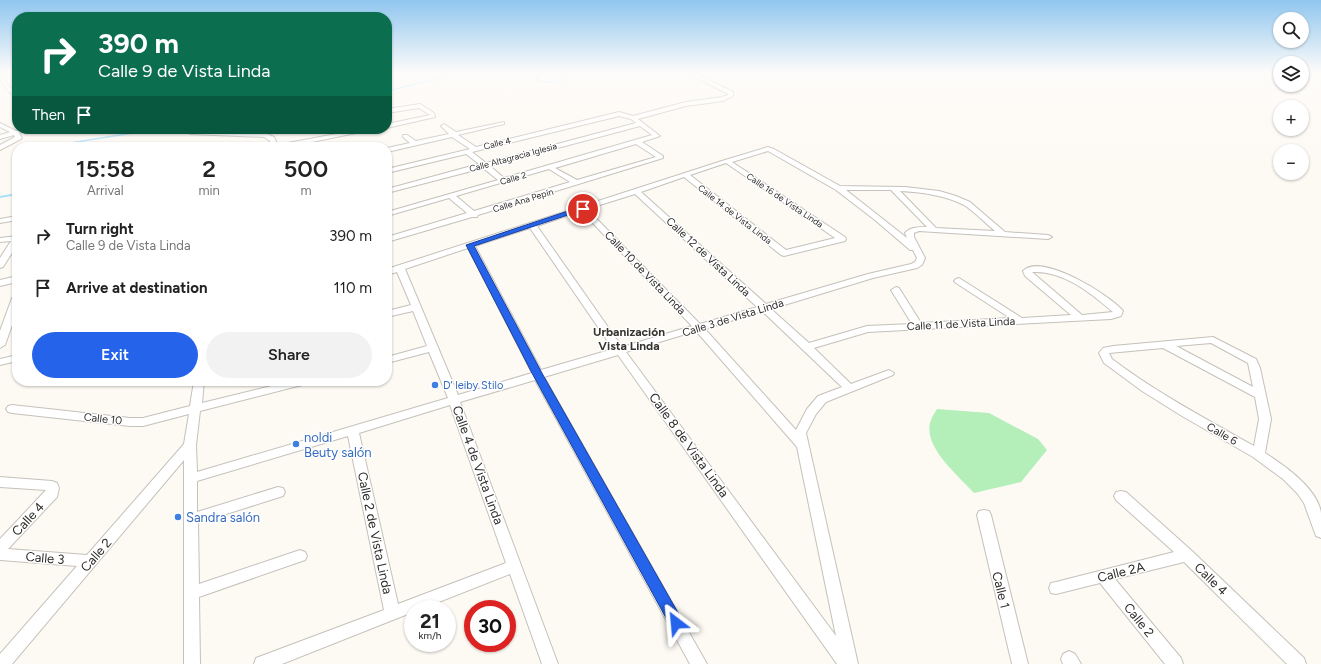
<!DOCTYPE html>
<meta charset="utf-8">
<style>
body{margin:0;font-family:Figtree,sans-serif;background:#f2f2f2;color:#222;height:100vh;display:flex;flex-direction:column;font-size:15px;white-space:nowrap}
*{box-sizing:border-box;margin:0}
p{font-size:13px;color:#767676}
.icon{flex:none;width:22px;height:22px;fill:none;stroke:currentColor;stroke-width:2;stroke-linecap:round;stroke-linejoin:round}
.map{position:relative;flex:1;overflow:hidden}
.drawer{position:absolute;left:12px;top:142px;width:380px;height:244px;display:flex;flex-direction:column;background:#fff;border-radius:16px;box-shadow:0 1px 3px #0004}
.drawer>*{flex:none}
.guide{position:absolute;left:12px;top:12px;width:380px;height:122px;border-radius:16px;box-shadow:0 1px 3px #0004;background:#0b6e4f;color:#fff;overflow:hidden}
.fabs{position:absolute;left:1273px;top:12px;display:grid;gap:8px}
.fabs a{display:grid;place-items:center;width:36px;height:36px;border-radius:50%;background:#fff;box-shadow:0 1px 3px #0004;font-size:20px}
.speed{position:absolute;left:404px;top:600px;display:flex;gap:8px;font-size:20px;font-weight:700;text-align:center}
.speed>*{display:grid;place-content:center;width:52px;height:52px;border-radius:50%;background:#fff;box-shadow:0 1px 3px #0004;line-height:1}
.speed small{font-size:10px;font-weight:400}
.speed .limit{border:6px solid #d22;background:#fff;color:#111}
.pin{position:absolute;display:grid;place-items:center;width:34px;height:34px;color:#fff;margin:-17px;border:2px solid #fff;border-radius:50%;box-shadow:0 1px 4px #0007}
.me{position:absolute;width:44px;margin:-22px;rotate:331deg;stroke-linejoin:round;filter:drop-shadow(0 0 3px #0008)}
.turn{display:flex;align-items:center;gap:14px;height:84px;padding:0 20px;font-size:18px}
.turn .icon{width:52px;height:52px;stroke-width:2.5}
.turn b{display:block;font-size:28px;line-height:34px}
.then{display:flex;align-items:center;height:38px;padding:0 20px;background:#0003;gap:8px;font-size:15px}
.eta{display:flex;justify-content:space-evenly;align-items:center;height:68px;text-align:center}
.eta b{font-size:24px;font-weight:600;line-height:28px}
.cta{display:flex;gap:8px;margin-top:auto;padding:8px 20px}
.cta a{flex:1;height:46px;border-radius:24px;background:#2563eb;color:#fff;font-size:16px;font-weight:600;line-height:46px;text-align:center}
.cta a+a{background:#f2f2f2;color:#222}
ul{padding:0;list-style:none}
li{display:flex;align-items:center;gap:12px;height:52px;padding:0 20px}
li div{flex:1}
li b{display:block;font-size:15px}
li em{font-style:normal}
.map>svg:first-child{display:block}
.green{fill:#b4efba}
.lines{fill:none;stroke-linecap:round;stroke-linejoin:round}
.stream-far1{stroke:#abe0fa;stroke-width:1.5}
.stream{stroke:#abe0fa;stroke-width:2}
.minor-casing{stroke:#c5c1bb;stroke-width:2}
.minor{fill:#fff;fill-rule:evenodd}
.route{fill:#2563eb;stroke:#184099}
.shop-dot{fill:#3f7fe0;stroke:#fff;stroke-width:1.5}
.labels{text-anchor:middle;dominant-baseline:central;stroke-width:3;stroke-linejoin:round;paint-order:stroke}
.far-street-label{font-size:9px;fill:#2e2c2a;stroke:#fff}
.street-label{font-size:11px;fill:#2e2c2a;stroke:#fff}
.shop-label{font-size:11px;fill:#366cbe;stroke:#fff;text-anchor:start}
.neighbourhood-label{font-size:12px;font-weight:bold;fill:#37342f;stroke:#fff}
.near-shop-label{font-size:13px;fill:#366cbe;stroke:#fff;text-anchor:start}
.near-street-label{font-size:13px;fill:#2e2c2a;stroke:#fff}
</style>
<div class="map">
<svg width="1321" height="664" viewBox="0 0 1321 664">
<rect width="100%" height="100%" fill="#fdf9f3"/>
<path class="green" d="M937,409l52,4 49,26 9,11 -26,32 -47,11c-15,-17 -53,-47 -43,-73 1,-4 4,-7 6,-11z"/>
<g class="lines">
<path class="stream-far1" d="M541,72l-5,7c14,6 25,4 36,-7
M625,72h19
M387,91l50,-12 14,-7
M73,143c28,-6 57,-9 86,-14"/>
<path class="stream" d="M57,147l20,-5
M17,162l-4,9 4,1
M0,197l17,-3"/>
<g class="minor-casing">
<path id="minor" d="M692,72h7l-2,2 36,18v4l-10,5 -37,5 -48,13 22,17 -18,6 21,14v2l-185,57 -1,2h-5l-85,25v-5l80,-24 -18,-15 -62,18v-4l111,-32 -15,-12 -96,25v-4l92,-25 -13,-10 -79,19v-4l83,-20 -18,-12 -65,15v-4l23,-5 -7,-6v-2h4l9,6 33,-7 -8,-8 3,-2 12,8 48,-10v2l-46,11 18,12 143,-35 14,4 53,-14 36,-5 6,-2v-1l-37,-19zM619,116l12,3 5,4 -150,40 -14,-11zM640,126l12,9 -148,43 -14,-12zM636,144l20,13 -79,23 -22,-12zM549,169l21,13 -96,29 -18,-15z
M0,74l9,12 8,6v5c-9,-5 -17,-12 -17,-23z
M420,104l14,9 1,4 -48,11v-4l43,-9 -11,-7 -32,5v-4z
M0,123l16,8 15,-2 -12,4 3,5 -1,1 -21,11v-5l15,-8 -1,-2 -14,4v-4l10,-3 -10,-5z
M363,129h13l-89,18h-13l3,-2z
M192,131l73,2 9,4 2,4 -4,6h-6l4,-6 -6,-4 -74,-3v-2z
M361,144l4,3h-7l1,-2z
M768,147l6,2 66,37 65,1 34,4 17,5 14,6 35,30 43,3 4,2 -4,2 -129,-8 -5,2v4l11,21 -3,7 -5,3 -44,10 -102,31 38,34 58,-17 45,-2 -21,-34 5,-3 3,1 22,35 89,-5 -54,-35 -2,-2 2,-2 3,-1 63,40 49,-3 -46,-39 -2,-5c18,-19 87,24 100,40l-2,5 -10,3 -243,13 -54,16 37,36 38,-14 5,3 -1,2 -67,27 -10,12 -10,19 52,231h-21l-219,-309 -74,22 163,287h-17l-155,-284 -75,22 98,262h-16l-32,-90 -89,35h-8v3l-131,52h-28l2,-6 128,-48 -36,-174 -151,45v31l81,-25 5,1 2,4 -2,4 -85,27 1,61 101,-34 5,2 2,4 -2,4 -106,37 1,67h-16v-204l-172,204h-12v-10l77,-88 -77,-6v-21l46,-49 -46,-3v-10l52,4 5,2 2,5 -2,9 -49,52 79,6 97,-111 5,-30 -46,12h-13l-118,-13 -4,-1 -2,-3 2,-3 4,-1 118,13h13l47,-12 4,-25h10l-2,22 90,-22h19l-1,2 -110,28 -4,34 1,27 251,-74 -19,-46 -42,11v-6l40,-11 -14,-35 -26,6v-6l24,-6 -14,-33 -10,3v-6l338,-109zM768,151l68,39 39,30 35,30h3l4,8 -2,4 -4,2 -43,10 -102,30 -125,-112 43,-15 97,78 3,1 61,-15 1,-2 -1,-2 -113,-75zM726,163l109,75 -49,12 -96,-75zM846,190h45l36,37c-8,0 -17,0 -22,6l2,5zM900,191c21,1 44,4 64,14 11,7 21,18 31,26l-59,-3zM635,194l122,113 -57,17 -113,-115zM581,211l111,115 -70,21 -85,-121zM530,228l83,121 -72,21 -66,-124zM468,248l64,125 -74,22 -53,-126zM1032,272c31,-2 59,21 81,40l-31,3zM762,311l80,76 -24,9 -11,13 -11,21 -91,-101zM696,331l101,116 39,189 -210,-284zM450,405l56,158 -108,41 -39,-171z
M17,216v4l-17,3v-4z
M17,236v9l-14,22 -3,1v-10l11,-17 -11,1v-4z
M17,276v6l-17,4v-6z
M17,295v16l-12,34 -5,3v-17l12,-33z
M1213,337l43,22 4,9 11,51 -6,34c19,12 53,36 56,60 0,8 0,17 0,25l-5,-2 -12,-33 -7,-10 -14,-14 -30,-22 -71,-41 -40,-25 -38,-28 -5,-10 4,-5 10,-2zM1211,343l37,20 5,24 -77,-41zM1163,348l92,49 4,22 -5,27c-48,-27 -97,-53 -142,-87l-3,-6z
M17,355v6l-17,4v-6z
M1121,491l5,1 66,59 112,107 2,6h-19l-103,-102 -69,17 66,79 2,6h-18l-65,-81 -44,11 -5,-1 -2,-5 2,-5 5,-1 118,-30 -58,-52 -2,-4 2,-4z
M984,510l5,1 2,4 37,149h-16l-35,-149 2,-4z
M1069,651l6,3 6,10h-18l-2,-5 2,-5z"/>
</g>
<use href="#minor" class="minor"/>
</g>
<linearGradient id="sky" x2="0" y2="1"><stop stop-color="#8fc6ef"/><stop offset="0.44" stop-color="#fefcfa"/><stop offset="1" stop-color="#fefcfa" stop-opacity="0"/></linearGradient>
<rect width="1321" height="165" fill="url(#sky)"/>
<path class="route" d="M580,207l6,2 -112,37 69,129 138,243 2,5 -2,4 -5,2 -5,-2 -138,-252 -67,-130z"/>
<g class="shop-dot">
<circle cx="435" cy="385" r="4"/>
<circle cx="296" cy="444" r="4"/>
<circle cx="178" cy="517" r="4"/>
</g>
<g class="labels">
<g class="far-street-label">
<text transform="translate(497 143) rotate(-14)">Calle 4</text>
<text transform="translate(513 157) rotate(-15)">Calle Altagracia Iglesia</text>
<text transform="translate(513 178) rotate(-16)">Calle 2</text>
<text transform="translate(523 200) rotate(-17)">Calle Ana Pepín</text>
<text transform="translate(785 200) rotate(34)">Calle 16 de Vista Linda</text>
<text transform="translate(735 214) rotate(38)">Calle 14 de Vista Linda</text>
</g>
<g class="street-label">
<text transform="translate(708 257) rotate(43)">Calle 12 de Vista Linda</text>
<text transform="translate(645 273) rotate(46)">Calle 10 de Vista Linda</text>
<text transform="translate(733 318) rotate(-17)">Calle 3 de Vista Linda</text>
<text transform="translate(961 324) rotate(-3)">Calle 11 de Vista Linda</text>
<text transform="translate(103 419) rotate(6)">Calle 10</text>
<text transform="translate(1222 434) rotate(30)">Calle 6</text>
</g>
<g class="shop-label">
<text x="443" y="385">D’ leiby Stilo</text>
</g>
<g class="neighbourhood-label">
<text x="629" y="332">Urbanización<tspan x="629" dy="14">Vista Linda</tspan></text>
</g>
<g class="near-shop-label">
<text x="304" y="437">noldi<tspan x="304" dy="15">Beuty salón</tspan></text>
<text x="186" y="517">Sandra salón</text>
</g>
<g class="near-street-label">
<text transform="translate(689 445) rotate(54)">Calle 8 de Vista Linda</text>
<text transform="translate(478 465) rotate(70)">Calle 4 de Vista Linda</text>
<text transform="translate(28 519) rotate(-47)">Calle 4</text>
<text transform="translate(375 533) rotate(78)">Calle 2 de Vista Linda</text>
<text transform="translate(96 555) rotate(-49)">Calle 2</text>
<text transform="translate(45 558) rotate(5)">Calle 3</text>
<text transform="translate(1121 572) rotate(-14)">Calle 2A</text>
<text transform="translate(1211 579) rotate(44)">Calle 4</text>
<text transform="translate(1001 590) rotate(76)">Calle 1</text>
<text transform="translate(1139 620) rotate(51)">Calle 2</text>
</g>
</g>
</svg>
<div class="fabs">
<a><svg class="icon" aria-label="search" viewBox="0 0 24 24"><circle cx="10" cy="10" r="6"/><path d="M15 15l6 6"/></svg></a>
<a><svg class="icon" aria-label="layers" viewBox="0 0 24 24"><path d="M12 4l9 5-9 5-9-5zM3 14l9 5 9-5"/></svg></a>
<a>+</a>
<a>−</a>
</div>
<div class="speed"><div>21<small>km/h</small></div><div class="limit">30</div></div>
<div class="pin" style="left:583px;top:209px;background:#d93025"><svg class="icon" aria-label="arrive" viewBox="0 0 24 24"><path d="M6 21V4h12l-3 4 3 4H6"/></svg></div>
<svg class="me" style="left:676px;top:623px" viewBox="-20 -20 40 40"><path d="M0-17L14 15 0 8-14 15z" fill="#2563eb" stroke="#fff" stroke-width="4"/></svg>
<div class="guide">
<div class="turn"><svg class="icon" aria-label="right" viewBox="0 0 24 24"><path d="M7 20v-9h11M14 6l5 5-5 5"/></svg><div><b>390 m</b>Calle 9 de Vista Linda</div></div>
<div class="then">Then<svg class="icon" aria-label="arrive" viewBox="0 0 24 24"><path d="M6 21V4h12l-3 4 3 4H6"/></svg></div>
</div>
<section class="drawer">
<div class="eta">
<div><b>15:58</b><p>Arrival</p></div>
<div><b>2</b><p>min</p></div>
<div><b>500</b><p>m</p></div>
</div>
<ul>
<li><svg class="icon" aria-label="right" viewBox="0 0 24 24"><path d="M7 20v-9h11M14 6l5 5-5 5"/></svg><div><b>Turn right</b><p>Calle 9 de Vista Linda</p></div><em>390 m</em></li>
<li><svg class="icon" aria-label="arrive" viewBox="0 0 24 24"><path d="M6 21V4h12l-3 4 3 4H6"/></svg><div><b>Arrive at destination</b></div><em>110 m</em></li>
</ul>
<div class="cta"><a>Exit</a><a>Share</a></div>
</section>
</div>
